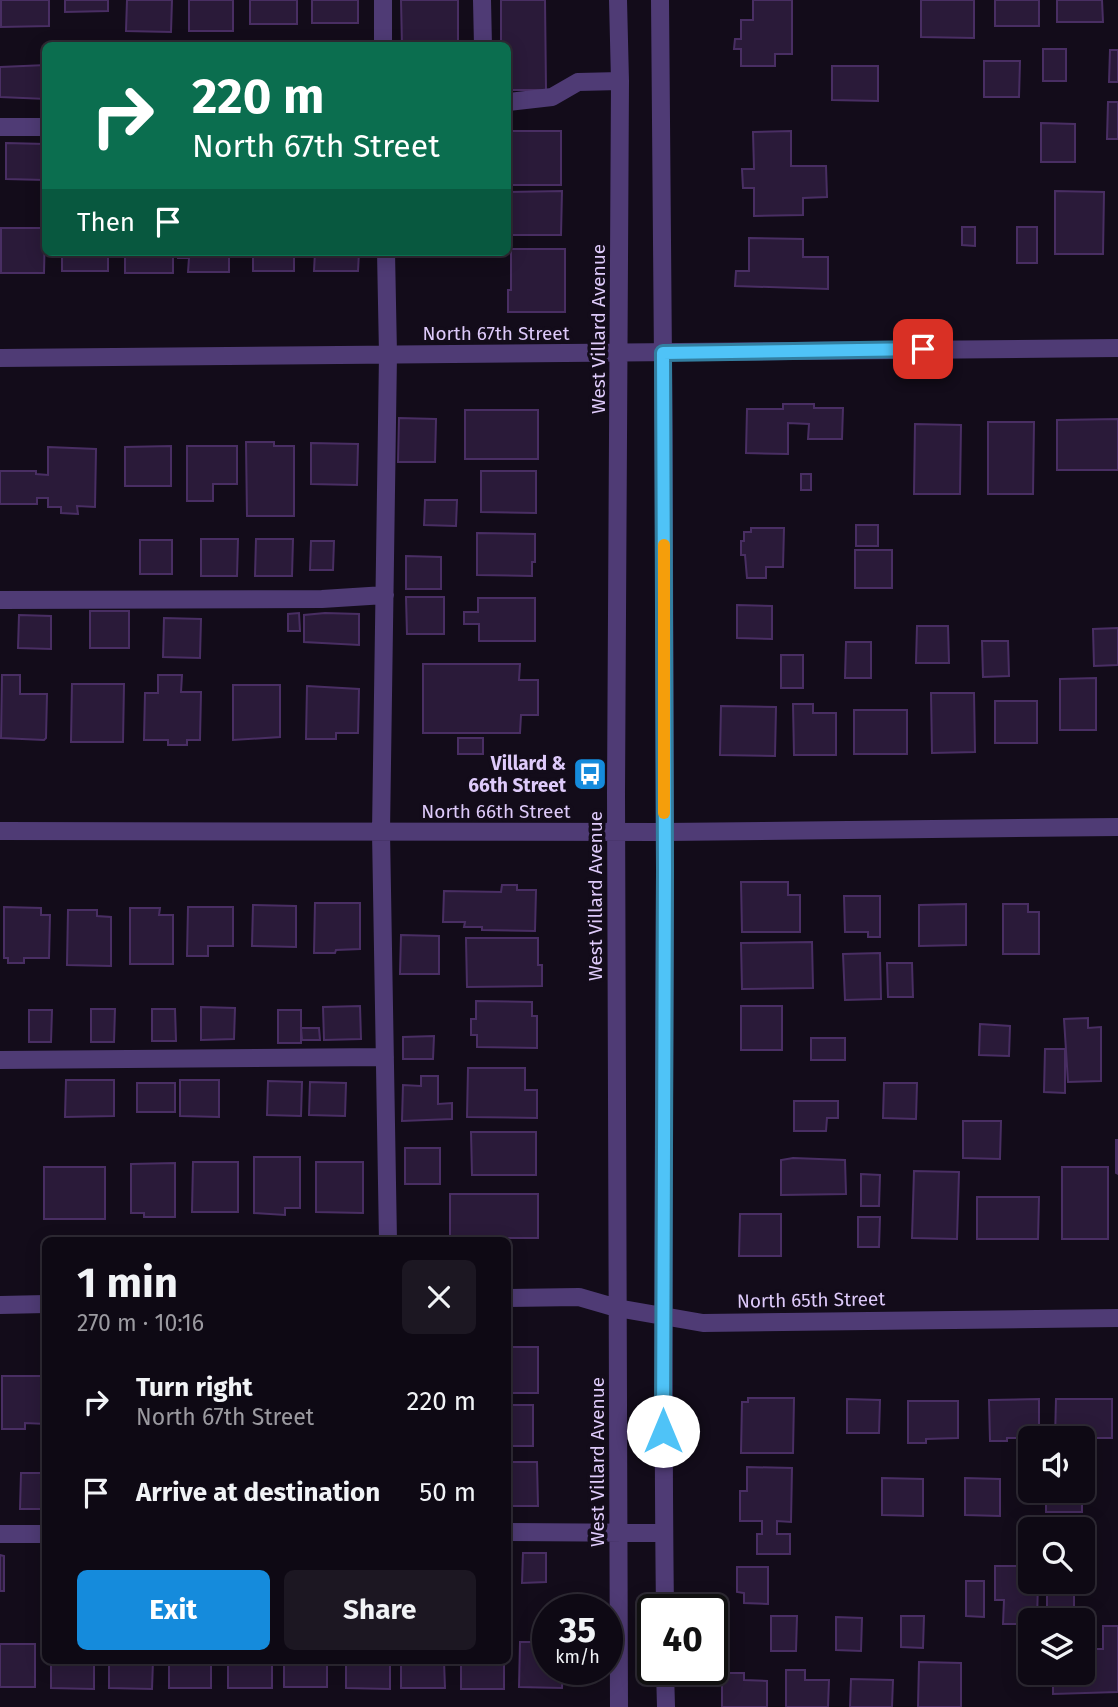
<!DOCTYPE html>
<meta charset="utf-8">
<style>
body{margin:0;font-family:"Fira Sans",sans-serif;background:#1c1722;color:#f1f3f6;height:100vh;display:flex;flex-direction:column;font-size:26px;white-space:nowrap}
*{box-sizing:border-box;margin:0}
p{font-size:23px;color:#9b9aa0}
.icon{flex:none;width:38px;height:38px;fill:none;stroke:currentColor;stroke-width:2;stroke-linecap:round;stroke-linejoin:round}
.map{position:relative;flex:1;overflow:hidden}
.side{position:absolute;left:42px;top:1237px;width:469px;height:427px;display:flex;flex-direction:column;background:#0e0914;border-radius:10px;box-shadow:0 4px 18px #0003,0 0 0 2px #2e2a34}
.side>*{flex:none}
.top-card{position:absolute;left:42px;top:42px;width:469px;height:214px;border-radius:10px;box-shadow:0 4px 18px #0003,0 0 0 2px #2e2a34;background:#0b6e4f;color:#fff;overflow:hidden}
.tools{position:absolute;left:1018px;top:1426px;display:grid;gap:14px}
.tools a{display:grid;place-items:center;width:77px;height:77px;border-radius:10px;background:#0e0914;box-shadow:0 4px 18px #0003,0 0 0 2px #2e2a34;font-size:35px}
.speed{position:absolute;left:532px;top:1594px;display:flex;gap:14px;font-size:35px;font-weight:700;text-align:center}
.speed>*{display:grid;place-content:center;width:91px;height:91px;border-radius:50%;background:#0e0914;box-shadow:0 4px 18px #0003,0 0 0 2px #2e2a34;line-height:1}
.speed small{font-size:18px;font-weight:400}
.speed .limit{border:4px solid #111;border-radius:10px;background:#fff;color:#111}
.pin{position:absolute;display:grid;place-items:center;width:60px;height:60px;color:#fff;margin:-30px;border-radius:14px;box-shadow:0 4px 10px #0006}
.me{position:absolute;width:77px;margin:-38px;rotate:0deg;stroke-linejoin:round;filter:drop-shadow(0 0 5px #0008)}
.turn{display:flex;align-items:center;gap:24px;height:147px;padding:0 35px;font-size:32px}
.turn .icon{width:91px;height:91px;stroke-width:2.5}
.turn b{display:block;font-size:49px;line-height:60px}
.then{display:flex;align-items:center;height:66px;padding:0 35px;background:#0003;gap:14px;font-size:26px}
.round{display:grid;place-items:center;flex:none;width:74px;height:74px;border-radius:10px;background:#1c1722}
.summary{display:flex;align-items:center;justify-content:space-between;height:119px;padding:0 35px}
h1{font-size:42px;font-weight:700;line-height:52px}
.button{display:flex;gap:14px;margin-top:auto;padding:14px 35px}
.button a{flex:1;height:80px;border-radius:10px;background:#158bdc;color:#fff;font-size:28px;font-weight:700;line-height:80px;text-align:center}
.button a+a{background:#1c1722;color:#f1f3f6}
ul{padding:0;list-style:none}
li{display:flex;align-items:center;gap:21px;height:91px;padding:0 35px}
li div{flex:1}
li b{display:block;font-size:26px}
li em{font-style:normal}
.map>svg:first-child{display:block}
.building{fill:#2a1a39;stroke:#492e63;stroke-width:2}
.lines{fill:none;stroke-linecap:round;stroke-linejoin:round}
.minor{stroke:#4f3b75;stroke-width:18}
.route-casing{stroke:#337fa1;stroke-width:18}
.route{stroke:#4fc3f7;stroke-width:12}
.slow{stroke:#f59e0b;stroke-width:12}
.labels{text-anchor:middle;dominant-baseline:central;stroke-width:7;stroke-linejoin:round;paint-order:stroke}
.street-label{font-size:19px;fill:#decafa;stroke:#130c1a}
.poi-label{font-size:19px;font-weight:bold;fill:#decafa;stroke:#130c1a;text-anchor:end}
</style>
<div class="map">
<svg width="1118" height="1707" viewBox="0 0 1118 1707">
<rect width="100%" height="100%" fill="#130c1a"/>
<path class="building" d="M1,0h48v26l-48,1z
M65,0h43v11l-43,1z
M127,0h45l-1,32 -45,-1z
M189,0h44v31h-44z
M250,0h47v24h-47z
M312,0h46v23h-46z
M401,0h57v46h-56z
M501,0h44l1,90h-38v-44h-7z
M753,0h39v54h-17v12h-34v-17h-7l1,-10h6v-19h12z
M921,0h53v38l-53,-1z
M995,0h44v26h-44z
M1057,0h45l1,22h-46z
M1043,49h23v32h-23z
M1110,50h8v32h-9z
M984,61h36l-1,36h-35z
M46,65v34l-46,-2v-30z
M832,66h46v35l-46,-1z
M1108,102h10v37h-11z
M1041,123l34,1v38h-34z
M508,131h53v54h-53z
M791,131v35h35l1,31 -24,1v17l-49,1v-28h-11l-1,-19h12l-1,-37z
M6,143l39,1v36l-39,-1z
M562,191l-1,44h-53v-43z
M1055,191l49,1 -1,62h-48z
M962,227h13v19l-13,-1z
M1017,227h20v36h-20z
M1,228h44l-1,45h-43z
M749,238l54,1v18h25v32l-93,-3 1,-15h13z
M511,249h54v63h-57v-22h3z
M62,252h46v19h-46z
M125,252h48v21h-48z
M178,252h51v20h-41l1,-14h-11z
M253,252h41v19h-41z
M315,252h44l-1,19h-44z
M783,404h31v4h29l-1,31h-34l1,-15 -21,-1v31l-42,-1 1,-44h36z
M465,410h73v49h-73z
M399,418l37,1 -1,43h-37z
M1118,419v51h-61v-50z
M988,422h46l-1,72h-45z
M915,424l46,1 -1,69h-46z
M246,442h28v4h20v70h-47z
M311,443l47,1 -1,41 -46,-1z
M171,446v40h-46v-39z
M187,446h50v38h-24v17h-26z
M48,447l48,2 -1,58 -18,-1 1,8 -17,-1v-6h-13v-9h-11v6h-37v-33h36v3l12,1z
M481,471h55v42l-55,-1z
M801,474h10v16h-10z
M425,500h32l-1,26 -32,-1z
M856,525h22v21h-22z
M751,528h33l-1,39h-17v11h-19l-2,-23h-4v-14h3v-9h7z
M477,533l58,1v28h-3v14l-55,-1z
M201,539h37l-1,37h-36z
M256,539h37l-1,37h-37z
M140,540h32v34h-32z
M311,541h23l-1,29h-23z
M855,550h37v38h-37z
M406,556l35,1v32h-35z
M406,597h38v37h-37z
M478,598h57v43h-56v-17h-15v-12h14z
M737,605l35,1v33l-35,-1z
M90,611h39v37h-39z
M299,613l1,18h-12v-17z
M325,613l34,1v31l-55,-3v-27z
M19,615l32,1v33l-33,-1z
M164,618l37,1 -1,39 -37,-1z
M917,626h31l1,37h-33z
M1118,628v37l-24,1 -1,-37z
M982,641h26l1,35 -26,1z
M846,642h25v36h-26z
M781,655h22v33h-22z
M423,664h97l-1,16h19v35h-17l-1,18h-97z
M2,675h18v19h27l-1,44 -2,2 -43,-2z
M158,675h24l-1,17h20l-1,48h-13v5h-19v-5h-24l1,-47h13z
M1096,678v52h-36v-51z
M72,684h52l-1,58h-52z
M233,685h47v52l-47,3z
M307,686l52,3 -1,44h-22v6h-30z
M931,693h43l1,59 -43,1z
M995,701h42v42h-42z
M793,704h20v9h23v42h-42z
M721,706l55,1 -1,49 -55,-1z
M854,710h53v44h-53z
M458,738h25v16h-25z
M741,882h47v13h12v37h-58z
M502,885h15v5h19l-1,41 -53,-1v-3h-18l1,-5h-22l1,-31 57,1z
M844,896h36v41h-12v-5h-23z
M315,903h45v46l-24,1 -1,3h-21z
M966,904v41l-47,1v-41z
M1003,904h25v8h11v42h-36z
M253,905l43,1v41l-44,-1z
M4,907l37,1v7h9l-1,43h-25v5h-16v-5h-4z
M188,907h45v39h-25v10h-21z
M130,908h30l-1,7h14v49h-43z
M68,910h29v6l14,1v49l-44,-1z
M401,935l38,1v38h-39z
M466,938h72v27h4v21l-75,1z
M812,942l1,46 -71,1 -1,-46z
M880,953l1,46 -36,1 -2,-46z
M887,963h25l1,34h-25z
M476,1001l56,1v14h5v32l-60,-1v-12h-6v-16h5z
M360,1006l1,33 -37,1 -1,-33z
M741,1006h41v44h-41z
M201,1007l34,1 -1,31 -33,1z
M91,1009h24l-1,33h-23z
M152,1009h23l1,32h-24z
M29,1010h23l-1,32h-22z
M278,1010h23v33h-23z
M1088,1018v10l13,-1v54l-33,1 -4,-63z
M980,1024l30,2 -1,30 -30,-1z
M301,1028h18l1,12h-18z
M434,1036l-1,23h-30v-22z
M811,1038h34v22h-34z
M1045,1049h20v44l-21,-1z
M468,1068h57v22h12v28l-70,-1z
M421,1076h17v28l14,-1v16l-50,2 1,-36 18,1z
M66,1080h48v36l-49,1z
M180,1080h39v37l-39,-1z
M268,1081l34,1 -1,34 -34,-1z
M310,1082l36,1 -1,33 -36,-1z
M137,1083h38v29h-38z
M884,1083h33l-1,36 -33,-1z
M794,1101h44v17h-11l-1,13h-32z
M963,1121h38l-1,38 -37,-1z
M471,1132h65v43h-64z
M1116,1140h2v34l-2,-1z
M405,1148h35v36h-35z
M254,1157h46v51h-15v7l-31,-2z
M793,1158l52,2 1,34 -65,1v-35z
M193,1162h45v50h-46z
M316,1162h47v51l-47,-1z
M175,1163v54h-31v-4h-13v-49z
M44,1167h61v52h-61z
M1062,1167h46v72h-46z
M914,1171l45,1 -2,67 -45,-1z
M861,1174l19,1 -1,31h-18z
M450,1194h88v44h-88z
M977,1197h62l-1,42h-61z
M740,1214h41v42h-42z
M858,1217h22l-1,30h-21z
M508,1347h30v46h-30z
M2,1376h44v48l-21,-1v6h-23z
M748,1398h46l-1,55h-52l1,-51h6z
M847,1399l33,1 -1,33h-32z
M1039,1399v39h-32v3h-17l-1,-41z
M1056,1399h56v39h-57z
M908,1401h50v37l-32,1v4h-18z
M508,1405h25v41h-25z
M508,1462h29l1,44h-30z
M747,1467l45,1 -1,54 -14,-1v13h13v20h-33v-20h5v-13h-22v-30h7z
M21,1473h25v36h-26z
M882,1478l41,1v37l-41,-1z
M965,1478l35,1v37l-35,-1z
M1046,1491h36v21h-36z
M523,1553h23v29l-24,1z
M43,1554h3v35h-2z
M0,1555l4,1v35h-4z
M995,1566h36v16h7l-1,38h-6v4h-28l1,-24h-9z
M737,1567h31v37l-24,-1v-10l-7,-1z
M966,1581h18v36l-18,-1z
M1047,1582h27v25h-27z
M771,1616h26l-1,35h-25z
M901,1616h23l-1,32 -22,-1z
M836,1617l26,1 -1,33 -25,-1z
M1103,1626h15v66l-65,2v-21h30v-24h20z
M520,1642h28v28h15l-1,18 -43,-1z
M0,1644h35v43h-35z
M51,1661h43v28l-43,-1z
M109,1661h44l-1,28 -43,-1z
M169,1661h42v27h-42z
M228,1661h44v27h-44z
M284,1661h43v26h-43z
M346,1661h44v28l-44,-1z
M401,1661h43l1,27h-44z
M461,1661h43v28h-43z
M919,1662l42,1v44h-43z
M786,1670h19v10h24l-1,27h-42z
M722,1673h22v7l23,1v26h-45z
M851,1679l42,1 -1,27h-42z"/>
<g class="lines">
<path class="minor" d="M383,0v46
M482,0l1,46
M618,0l2,81 -4,712 3,914
M660,0c2,291 6,583 5,874 -1,245 -3,491 0,736
M508,102l44,-5 26,-15 42,-1
M0,127h46
M386,252l2,102 -7,478 7,409
M0,358l1118,-10
M0,600l322,-1 63,-4
M0,831l664,1 454,-5
M0,1060l385,-3
M508,1298l71,-1 38,11 86,15 415,-5
M0,1305l46,-1
M508,1532l156,1
M0,1534h46
M665,1670l1,37"/>
</g>
<g class="lines">
<g class="route-casing">
<path id="route" d="M663,1431l2,-563 -2,-515 260,-4"/>
</g>
<use href="#route" class="route"/>
<path class="slow" d="M664,545v268"/>
</g>
<defs>
<g id="bus-square" transform="scale(1.75)"><rect x="-9" y="-9" width="18" height="18" rx="4" fill="#158bdc" stroke="#130c1a"/><path d="M-5-6H5V4H4V6H2V4H-2V6H-4V4H-5ZM-3.5-4V0h7V-4ZM-3.5 1.2v1.5H-2V1.2ZM2 1.2v1.5H3.5V1.2Z" fill="#fff"/></g>
</defs>
<g fill-rule="evenodd">
<use href="#bus-square" x="590" y="774"/>
</g>
<g class="labels">
<g class="street-label">
<text transform="translate(598 329) rotate(-90)">West Villard Avenue</text>
<text x="496" y="333">North 67th Street</text>
<text x="496" y="811">North 66th Street</text>
<text transform="translate(595 896) rotate(-90)">West Villard Avenue</text>
<text transform="translate(811 1300) rotate(-1)">North 65th Street</text>
<text transform="translate(597 1462) rotate(-90)">West Villard Avenue</text>
</g>
<g class="poi-label">
<text x="566" y="763">Villard &amp;<tspan x="566" dy="22">66th Street</tspan></text>
</g>
</g>
</svg>
<div class="tools">
<a><svg class="icon" aria-label="sound" viewBox="0 0 24 24"><path d="M4 9h4l5-4v14l-5-4H4zM17 9q2 3 0 6"/></svg></a>
<a><svg class="icon" aria-label="search" viewBox="0 0 24 24"><circle cx="10" cy="10" r="6"/><path d="M15 15l6 6"/></svg></a>
<a><svg class="icon" aria-label="layers" viewBox="0 0 24 24"><path d="M12 4l9 5-9 5-9-5zM3 14l9 5 9-5"/></svg></a>
</div>
<div class="speed"><div>35<small>km/h</small></div><div class="limit">40</div></div>
<div class="pin" style="left:923px;top:349px;background:#d93025"><svg class="icon" aria-label="arrive" viewBox="0 0 24 24"><path d="M6 21V4h12l-3 4 3 4H6"/></svg></div>
<svg class="me" style="left:663px;top:1431px" viewBox="-20 -20 40 40"><circle r="19" fill="#fff"/><path d="M0-13L10 11 0 6-10 11z" fill="#4fc3f7"/></svg>
<div class="top-card">
<div class="turn"><svg class="icon" aria-label="right" viewBox="0 0 24 24"><path d="M7 20v-9h11M14 6l5 5-5 5"/></svg><div><b>220 m</b>North 67th Street</div></div>
<div class="then">Then<svg class="icon" aria-label="arrive" viewBox="0 0 24 24"><path d="M6 21V4h12l-3 4 3 4H6"/></svg></div>
</div>
<section class="side">
<div class="summary"><div><h1>1 min</h1><p>270 m · 10:16</p></div><a class="round"><svg class="icon" aria-label="close" viewBox="0 0 24 24"><path d="M6 6l12 12M18 6L6 18"/></svg></a></div>
<ul>
<li><svg class="icon" aria-label="right" viewBox="0 0 24 24"><path d="M7 20v-9h11M14 6l5 5-5 5"/></svg><div><b>Turn right</b><p>North 67th Street</p></div><em>220 m</em></li>
<li><svg class="icon" aria-label="arrive" viewBox="0 0 24 24"><path d="M6 21V4h12l-3 4 3 4H6"/></svg><div><b>Arrive at destination</b></div><em>50 m</em></li>
</ul>
<div class="button"><a>Exit</a><a>Share</a></div>
</section>
</div>
